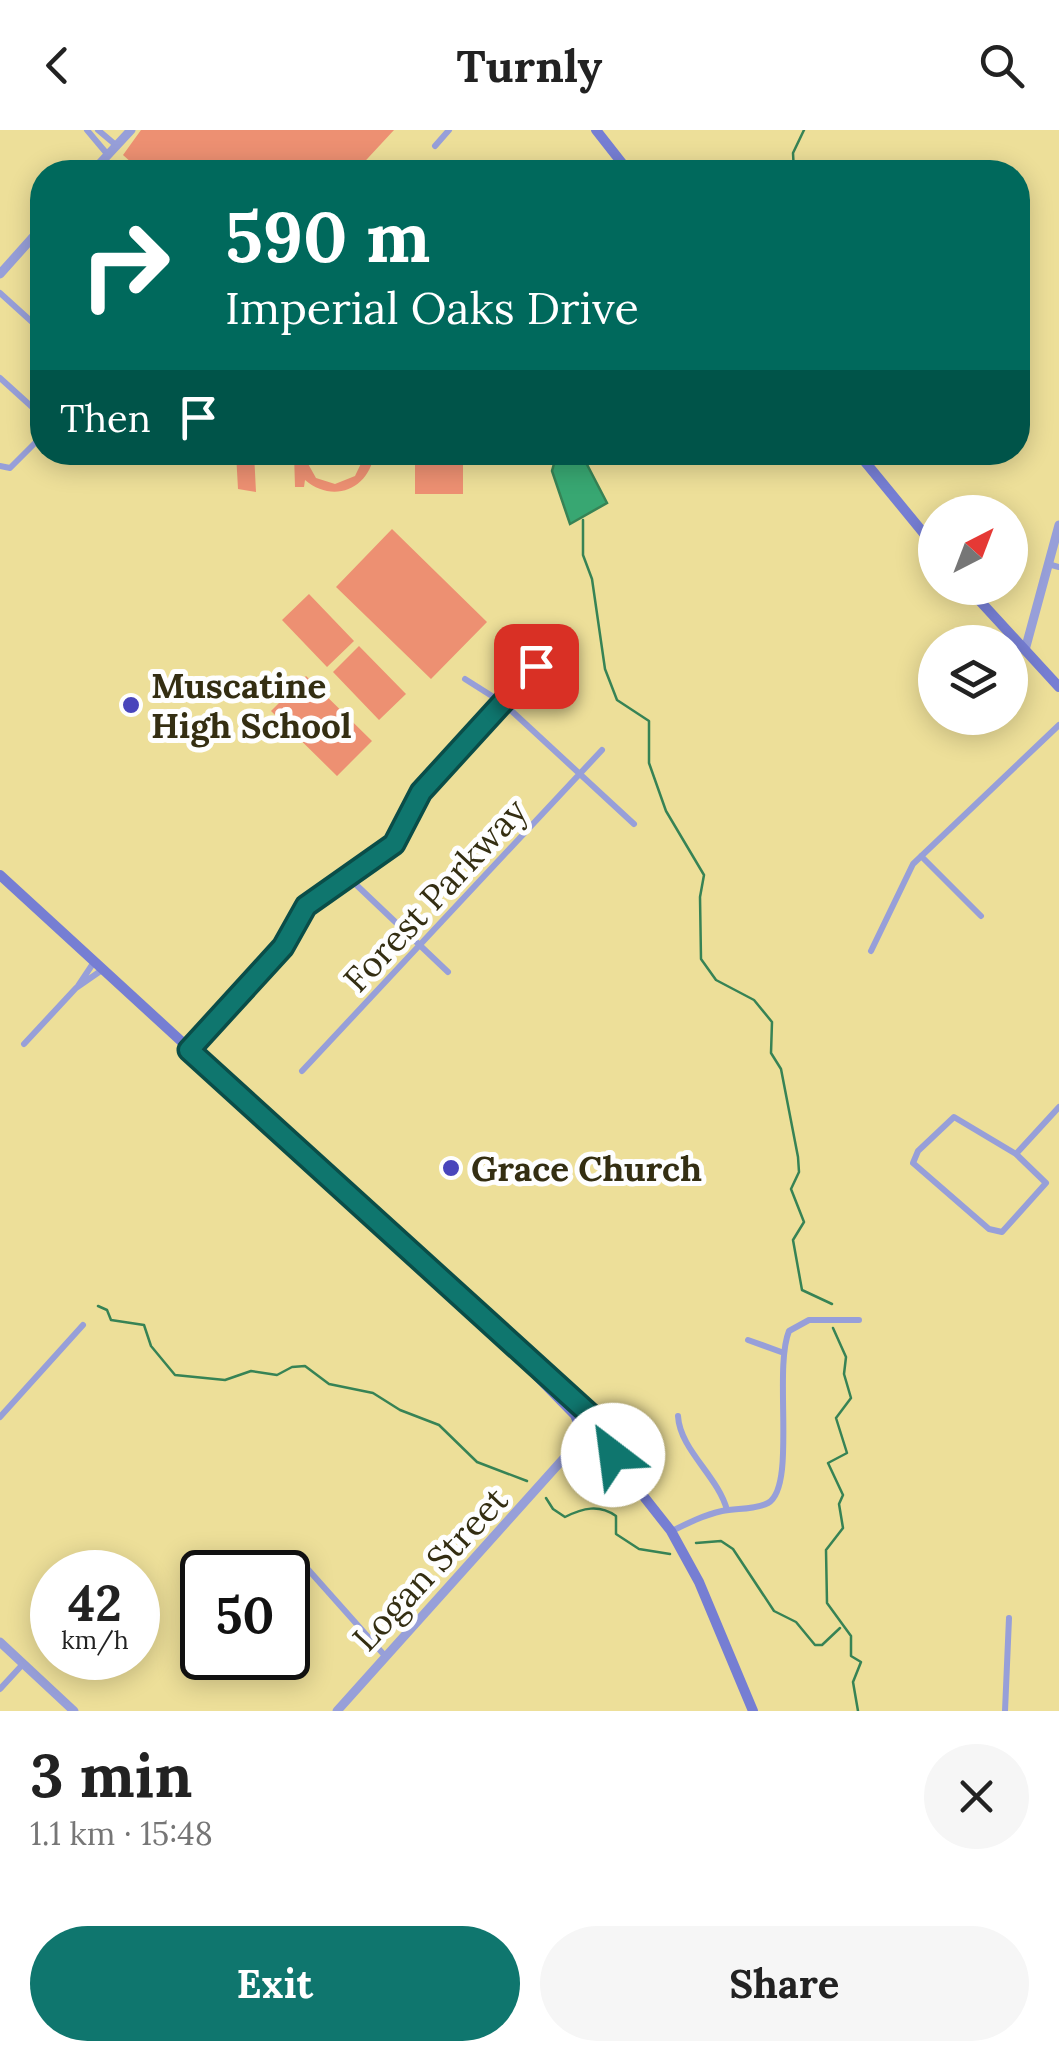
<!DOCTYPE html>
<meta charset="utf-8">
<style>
body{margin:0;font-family:Lora,serif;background:#f6f6f6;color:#222;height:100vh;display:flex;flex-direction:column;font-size:38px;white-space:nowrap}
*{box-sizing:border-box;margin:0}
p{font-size:32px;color:#767676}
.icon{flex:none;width:55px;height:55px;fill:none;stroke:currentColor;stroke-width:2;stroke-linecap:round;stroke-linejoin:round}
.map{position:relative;height:1581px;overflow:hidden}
.details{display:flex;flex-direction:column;background:#fff;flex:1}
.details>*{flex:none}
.guide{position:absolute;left:30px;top:30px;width:1000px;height:305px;border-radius:40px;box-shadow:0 5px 25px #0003;background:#00695c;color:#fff;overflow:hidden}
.needle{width:65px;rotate:42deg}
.tools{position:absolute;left:918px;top:365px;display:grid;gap:20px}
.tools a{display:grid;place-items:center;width:110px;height:110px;border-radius:50%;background:#fff;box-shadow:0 5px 25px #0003;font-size:50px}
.speed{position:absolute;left:30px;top:1420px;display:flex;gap:20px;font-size:50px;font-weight:700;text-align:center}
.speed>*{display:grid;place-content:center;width:130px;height:130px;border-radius:50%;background:#fff;box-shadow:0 5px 25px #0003;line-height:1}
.speed small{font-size:25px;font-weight:400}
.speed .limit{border:5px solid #111;border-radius:15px;background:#fff;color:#111}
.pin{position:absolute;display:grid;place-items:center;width:85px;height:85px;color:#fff;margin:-42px;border-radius:20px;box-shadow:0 5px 15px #0006}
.me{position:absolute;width:110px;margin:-55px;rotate:330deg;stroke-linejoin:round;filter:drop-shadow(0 0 8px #0008)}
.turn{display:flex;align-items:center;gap:35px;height:210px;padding:0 30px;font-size:45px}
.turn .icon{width:130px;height:130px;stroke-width:2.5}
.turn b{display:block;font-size:70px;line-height:85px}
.then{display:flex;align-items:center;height:95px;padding:0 30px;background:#0003;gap:20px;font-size:38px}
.round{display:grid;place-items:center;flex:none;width:105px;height:105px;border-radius:52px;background:#f6f6f6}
.head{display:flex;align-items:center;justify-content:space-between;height:170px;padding:0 30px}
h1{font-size:60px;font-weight:700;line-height:75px}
.primary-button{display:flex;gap:20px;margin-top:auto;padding:20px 30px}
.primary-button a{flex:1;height:115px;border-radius:60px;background:#0f766e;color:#fff;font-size:40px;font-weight:700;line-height:115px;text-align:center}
.primary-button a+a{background:#f6f6f6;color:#222}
header{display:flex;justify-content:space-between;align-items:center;height:130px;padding:0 30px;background:#fff;font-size:45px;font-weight:700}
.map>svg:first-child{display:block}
.green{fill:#ed9072}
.water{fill:#38a772;stroke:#378355;stroke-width:2.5}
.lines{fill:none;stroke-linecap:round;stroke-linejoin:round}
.stream{stroke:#378355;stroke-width:2.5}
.minor{stroke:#979fd9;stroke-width:6}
.tertiary{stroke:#979fd9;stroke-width:9}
.secondary{stroke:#767ed3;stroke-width:10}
.route-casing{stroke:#0a4d48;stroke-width:25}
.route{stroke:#0f766e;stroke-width:18}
.poi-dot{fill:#4945bb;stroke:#fefefe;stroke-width:4}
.labels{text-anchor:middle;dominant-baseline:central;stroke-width:10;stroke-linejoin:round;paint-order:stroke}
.poi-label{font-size:35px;font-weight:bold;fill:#342e12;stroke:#fefefe;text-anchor:start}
.street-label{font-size:35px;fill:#342e12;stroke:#fefefe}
</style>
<header><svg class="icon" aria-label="back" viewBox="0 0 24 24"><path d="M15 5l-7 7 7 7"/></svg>Turnly<svg class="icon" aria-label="search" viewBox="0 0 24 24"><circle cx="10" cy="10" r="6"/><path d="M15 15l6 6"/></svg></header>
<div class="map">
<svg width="1059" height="1581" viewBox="0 0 1059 1581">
<rect width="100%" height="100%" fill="#eddf99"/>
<path class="green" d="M141,0h253l-39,42h-213l-19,-17z
M236,323h18l2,39 -18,-3z
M294,323h8l14,25 19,6 20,-8 11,-23h8c-4,36 -41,51 -69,27l-1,7h-9z
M415,323h48v41h-48z
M392,399l95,93 -56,57 -95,-92z
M309,464l45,47 -27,26 -45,-47z
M359,516l47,48 -27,26 -46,-48z
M306,546l66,65 -35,35 -66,-65z"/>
<path class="water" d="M557,323h24l26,50 -37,21 -18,-53z"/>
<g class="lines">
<path class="stream" d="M794,42l-1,-19 11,-23
M583,390v35l9,24 13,90 12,31 32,21v42l17,48 38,64 -4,22 1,62 15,21 38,20 18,22 -1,31 10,16 17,88 1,15 -8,17 13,33 -11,18 9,50 30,14
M98,1176l9,4 4,10 33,5 7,21 24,29 50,5 26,-9 26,4 15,-8 13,-1 24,18 44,9 27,17 39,15 38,37 50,19
M833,1198l13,29 -2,17 7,24 -15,20 11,35 -19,10 15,32 -4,9 4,24 -17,22 1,53 24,33v20l10,6 -8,20 5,29
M546,1368l7,11 12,8c18,-9 34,-13 51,-1v18l23,15 31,5
M696,1413l25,-2 12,8 41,62 22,11 19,23h7l18,-17"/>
<path class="minor" d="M87,0l21,25
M98,0l19,16
M435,16l14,-16
M0,163l42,38
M0,248l42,38
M0,336l10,2 32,-32
M1048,434l11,3
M465,549l38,24 131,121
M921,726l60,60
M348,747l100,95
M871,821l42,-87 146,-139
M78,856l16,-24
M24,914l52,-56 26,-18
M189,919l94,-102 23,-41 88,-62 27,-52 116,-126
M302,941l300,-321
M954,987l62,37 30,29 -44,49 -13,-3 -76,-66 5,-12z
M1016,1024l43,-47
M748,1210l36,13
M678,1286c2,34 40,60 49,94
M0,1287l83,-92
M672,1401c16,-8 32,-16 50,-20 14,-3 33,-1 46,-8 29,-16 5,-133 21,-172l20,-11h50
M297,1427l89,100
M0,1559l23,-25
M1005,1581l4,-93"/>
<path class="tertiary" d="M92,42l39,-42
M0,144l42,-47
M1025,520l34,-125
M0,1512l74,69
M337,1581l245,-273"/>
<path class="secondary" d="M596,0l33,42
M857,322l78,95
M968,458l91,99
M0,745l602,552
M536,1245l39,40 8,20
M611,1317l-6,7 -12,2 -10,-9v-12l14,-9 12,7 6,27 56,71 28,51 54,129
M595,1326l43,34"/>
</g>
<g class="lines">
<g class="route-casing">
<path id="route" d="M536,536l-115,126 -27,52 -88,62 -23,41 -94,103 417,379 7,26"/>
</g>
<use href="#route" class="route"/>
</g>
<g class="poi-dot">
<circle cx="131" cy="575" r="10"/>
<circle cx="451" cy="1038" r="10"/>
</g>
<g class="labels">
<g class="poi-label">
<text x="151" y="555">Muscatine<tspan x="151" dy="40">High School</tspan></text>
<text x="471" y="1038">Grace Church</text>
</g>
<g class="street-label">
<text transform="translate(435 765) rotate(-47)">Forest Parkway</text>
<text transform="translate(430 1439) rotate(-47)">Logan Street</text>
</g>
</g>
</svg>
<div class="tools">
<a><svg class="needle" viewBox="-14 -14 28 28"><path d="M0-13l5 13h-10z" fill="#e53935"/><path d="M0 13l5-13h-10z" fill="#767676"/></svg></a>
<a><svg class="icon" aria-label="layers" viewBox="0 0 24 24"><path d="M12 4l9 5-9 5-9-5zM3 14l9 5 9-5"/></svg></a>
</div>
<div class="speed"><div>42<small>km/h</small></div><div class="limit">50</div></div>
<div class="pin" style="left:536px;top:536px;background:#d93025"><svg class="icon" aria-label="arrive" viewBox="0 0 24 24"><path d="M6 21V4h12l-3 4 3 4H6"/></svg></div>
<svg class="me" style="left:613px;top:1325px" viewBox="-20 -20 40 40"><circle r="19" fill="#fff"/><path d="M0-13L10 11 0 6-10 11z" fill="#0f766e"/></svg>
<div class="guide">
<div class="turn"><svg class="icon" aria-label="right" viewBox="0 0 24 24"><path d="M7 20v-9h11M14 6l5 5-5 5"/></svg><div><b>590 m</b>Imperial Oaks Drive</div></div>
<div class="then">Then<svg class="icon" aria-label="arrive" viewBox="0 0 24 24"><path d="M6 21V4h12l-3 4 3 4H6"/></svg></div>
</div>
</div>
<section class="details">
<div class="head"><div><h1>3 min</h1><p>1.1 km · 15:48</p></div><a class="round"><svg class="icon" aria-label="close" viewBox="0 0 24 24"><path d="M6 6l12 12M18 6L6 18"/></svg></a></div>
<div class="primary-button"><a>Exit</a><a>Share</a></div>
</section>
